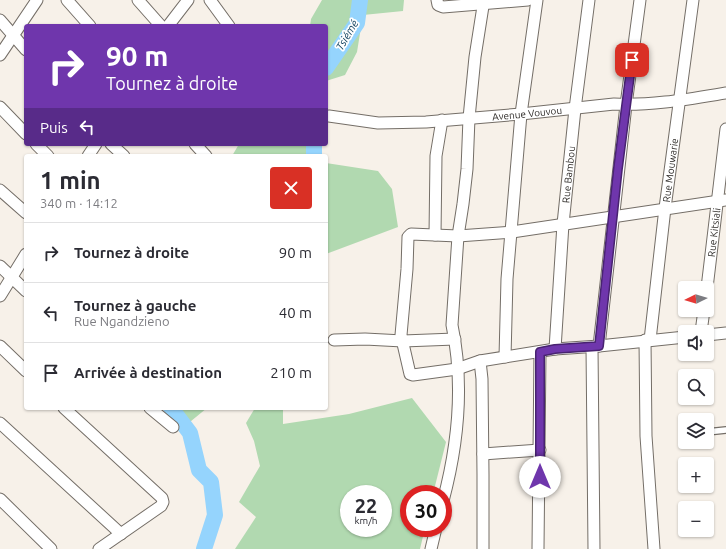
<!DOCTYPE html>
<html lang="fr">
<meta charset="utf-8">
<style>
body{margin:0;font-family:Ubuntu,sans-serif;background:#f2f2f3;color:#2b2b33;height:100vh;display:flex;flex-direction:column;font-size:15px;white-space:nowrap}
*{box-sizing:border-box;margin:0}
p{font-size:13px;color:#7c7c81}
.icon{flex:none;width:22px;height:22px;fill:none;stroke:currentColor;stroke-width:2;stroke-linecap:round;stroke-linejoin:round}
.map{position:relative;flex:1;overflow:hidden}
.drawer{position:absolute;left:24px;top:154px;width:304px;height:256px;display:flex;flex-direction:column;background:#fff;border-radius:4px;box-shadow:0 1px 3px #0004}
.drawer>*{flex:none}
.hud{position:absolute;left:24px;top:24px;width:304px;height:122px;border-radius:4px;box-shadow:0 1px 3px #0004;background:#6f36ac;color:#fff;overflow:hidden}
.needle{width:26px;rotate:265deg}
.controls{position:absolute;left:678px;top:281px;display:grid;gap:8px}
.controls a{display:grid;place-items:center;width:36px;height:36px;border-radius:4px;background:#fff;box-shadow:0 1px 3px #0004;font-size:20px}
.speed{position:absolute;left:340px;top:485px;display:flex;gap:8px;font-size:20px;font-weight:700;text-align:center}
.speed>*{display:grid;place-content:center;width:52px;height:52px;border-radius:50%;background:#fff;box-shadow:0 1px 3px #0004;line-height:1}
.speed small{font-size:10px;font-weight:400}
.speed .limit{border:6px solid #d22;background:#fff;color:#111}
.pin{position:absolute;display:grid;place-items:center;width:34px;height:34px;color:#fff;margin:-17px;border-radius:8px;box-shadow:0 2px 6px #0006}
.me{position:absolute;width:44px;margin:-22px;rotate:0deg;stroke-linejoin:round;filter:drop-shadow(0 0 3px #0008)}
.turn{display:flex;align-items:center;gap:14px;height:84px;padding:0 16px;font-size:18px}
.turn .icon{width:52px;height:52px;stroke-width:2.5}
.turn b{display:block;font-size:28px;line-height:34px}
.then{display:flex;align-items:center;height:38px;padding:0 16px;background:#0003;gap:8px;font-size:15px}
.round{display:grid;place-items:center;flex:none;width:42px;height:42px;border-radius:4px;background:#f2f2f3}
.head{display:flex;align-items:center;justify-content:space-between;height:68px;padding:0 16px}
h1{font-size:24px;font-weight:700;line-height:30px}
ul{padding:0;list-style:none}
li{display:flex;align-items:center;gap:12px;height:60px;padding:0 16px;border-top:1px solid #e1e1e2}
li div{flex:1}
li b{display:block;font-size:15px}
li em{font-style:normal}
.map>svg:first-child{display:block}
.green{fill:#b1d9b0;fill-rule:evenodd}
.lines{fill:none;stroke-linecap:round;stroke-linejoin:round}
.river{stroke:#95d4fd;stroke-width:16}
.lane-casing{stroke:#746e67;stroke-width:8}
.street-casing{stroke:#746e67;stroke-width:13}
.lane{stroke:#fff;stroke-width:5.5}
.street{stroke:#fff;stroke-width:11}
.route-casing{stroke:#482370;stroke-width:10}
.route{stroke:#6f36ac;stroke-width:7}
.labels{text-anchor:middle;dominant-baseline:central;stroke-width:3.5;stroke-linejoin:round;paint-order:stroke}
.street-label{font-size:10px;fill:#2c2926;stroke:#fff}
.water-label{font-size:11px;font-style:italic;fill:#144460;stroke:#fff}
</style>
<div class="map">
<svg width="726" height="549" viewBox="0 0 726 549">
<rect width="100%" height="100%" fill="#f7f1e9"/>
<path class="green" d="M322,0h82l-1,11 -40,4 -6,37 -12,23 -19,6v-55h-16l1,-7z
M239,144h75v12h-82z
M326,163l52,8 14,18 6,38 -72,27z
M412,398l34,44 -13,52h-24v34h16l-5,21h-185l21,-32 -17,-15 21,-36 -6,-25 -8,-18 9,-15h28v16l66,-10zM349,494h34v34h-34z
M163,408h44l-22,18z"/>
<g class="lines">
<path class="river" d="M326,68l31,-45 3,-23
M314,156v-12
M171,408l19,25 9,37 12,12 4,33 -11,34"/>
<g class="lane-casing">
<path id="lane" d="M707,432l19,-2"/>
</g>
<g class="street-casing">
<g id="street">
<path d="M67,0l23,26"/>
<path d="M138,0l23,26"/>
<path d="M210,0l19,26"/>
<path d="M437,0l1,5 5,2 85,-7"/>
<path d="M0,20l26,30"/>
<path d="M168,26l20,-26"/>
<path d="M0,55l37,-55"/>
<path d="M0,107l26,27"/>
<path id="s1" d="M329,116l49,7 48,-1 95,-8 93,-10c37,2 75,-5 112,-11"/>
<path d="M36,144l12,12"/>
<path d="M111,144l13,12"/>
<path d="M195,144l11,12"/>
<path d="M88,156l8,-12"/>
<path d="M0,190l26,23"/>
<path d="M435,235l1,-79 6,-36"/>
<path d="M0,266l26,25"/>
<path id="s2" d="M707,288l19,-159"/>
<path d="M0,296l26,-42"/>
<path d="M701,332l3,-22"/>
<path d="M707,335l19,-2"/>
<path d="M685,337l-86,9 -44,3 -75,12 -23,8 -44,6 -3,-1 -9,-39 6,-66 1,-32 3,-3 47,2 54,-4 214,-32"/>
<path d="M334,340l31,-1 38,2 52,-2"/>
<path d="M645,340l1,96 8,113"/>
<path id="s3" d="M650,340l15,-132 28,-208"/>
<path d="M0,346l26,25"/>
<path d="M599,346l27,-241 14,-105"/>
<path d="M592,347l2,202"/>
<path id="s4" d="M555,349l8,-125 12,-115 14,-109"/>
<path d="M505,357l2,-78 14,-165 16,-114"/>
<path d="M480,361l2,18 1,96v74"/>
<path d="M64,408l98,90 1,4 -2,4 -62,43"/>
<path d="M150,408l23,19"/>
<path d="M0,423l121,111"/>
<path d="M483,454l57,-4"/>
<path d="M0,499l51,50"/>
<path d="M443,501c15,-56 21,-118 9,-176l6,-89 5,-32 4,-35 2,-51 6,-61 9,-57"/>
<path d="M431,549l5,-21"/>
<path d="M538,549l2,-197"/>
</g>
</g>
<use href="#lane" class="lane"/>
<use href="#street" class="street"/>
</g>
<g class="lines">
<g class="route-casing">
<path id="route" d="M540,477v-125l15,-3 44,-3 19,-178 14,-108"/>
</g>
<use href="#route" class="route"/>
</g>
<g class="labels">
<g class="street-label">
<text stroke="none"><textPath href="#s1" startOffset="199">Avenue Vouvou</textPath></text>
<text stroke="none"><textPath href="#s3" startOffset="171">Rue Mouwarie</textPath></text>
<text stroke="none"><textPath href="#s4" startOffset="175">Rue Bambou</textPath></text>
<text stroke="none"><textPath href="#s2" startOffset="56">Rue Kitsiali</textPath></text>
</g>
<g class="water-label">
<text transform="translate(347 35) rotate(-59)">Tsiémé</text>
</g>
</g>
</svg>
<div class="controls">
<a><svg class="needle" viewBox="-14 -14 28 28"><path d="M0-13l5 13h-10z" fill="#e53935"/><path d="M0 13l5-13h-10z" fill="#7c7c81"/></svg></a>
<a><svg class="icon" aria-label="sound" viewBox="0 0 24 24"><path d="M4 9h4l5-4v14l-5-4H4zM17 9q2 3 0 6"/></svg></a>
<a><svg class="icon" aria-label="search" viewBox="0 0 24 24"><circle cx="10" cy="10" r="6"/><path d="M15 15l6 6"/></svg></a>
<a><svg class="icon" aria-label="layers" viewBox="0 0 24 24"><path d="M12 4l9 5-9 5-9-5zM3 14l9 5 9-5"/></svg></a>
<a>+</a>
<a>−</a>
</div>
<div class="speed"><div>22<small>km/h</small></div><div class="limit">30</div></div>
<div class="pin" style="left:632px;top:60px;background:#d93025"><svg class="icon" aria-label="arrive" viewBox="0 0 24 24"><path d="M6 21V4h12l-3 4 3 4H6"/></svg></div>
<svg class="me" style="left:540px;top:477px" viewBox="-20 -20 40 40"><circle r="19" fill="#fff"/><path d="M0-13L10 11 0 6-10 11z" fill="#6f36ac"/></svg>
<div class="hud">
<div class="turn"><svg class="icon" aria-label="right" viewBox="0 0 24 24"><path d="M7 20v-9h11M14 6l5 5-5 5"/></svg><div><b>90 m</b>Tournez à droite</div></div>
<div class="then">Puis<svg class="icon" aria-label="left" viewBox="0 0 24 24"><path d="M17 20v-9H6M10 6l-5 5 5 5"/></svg></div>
</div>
<section class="drawer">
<div class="head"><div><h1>1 min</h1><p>340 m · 14:12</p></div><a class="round" style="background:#d93025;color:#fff"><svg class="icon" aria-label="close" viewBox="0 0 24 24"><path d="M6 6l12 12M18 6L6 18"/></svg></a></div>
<ul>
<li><svg class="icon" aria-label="right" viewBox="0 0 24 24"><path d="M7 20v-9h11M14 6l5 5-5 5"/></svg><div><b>Tournez à droite</b></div><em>90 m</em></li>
<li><svg class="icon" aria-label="left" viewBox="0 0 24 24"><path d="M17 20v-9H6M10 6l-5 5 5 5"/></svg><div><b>Tournez à gauche</b><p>Rue Ngandzieno</p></div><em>40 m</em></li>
<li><svg class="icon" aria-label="arrive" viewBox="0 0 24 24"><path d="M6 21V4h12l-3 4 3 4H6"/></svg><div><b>Arrivée à destination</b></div><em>210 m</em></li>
</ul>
</section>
</div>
